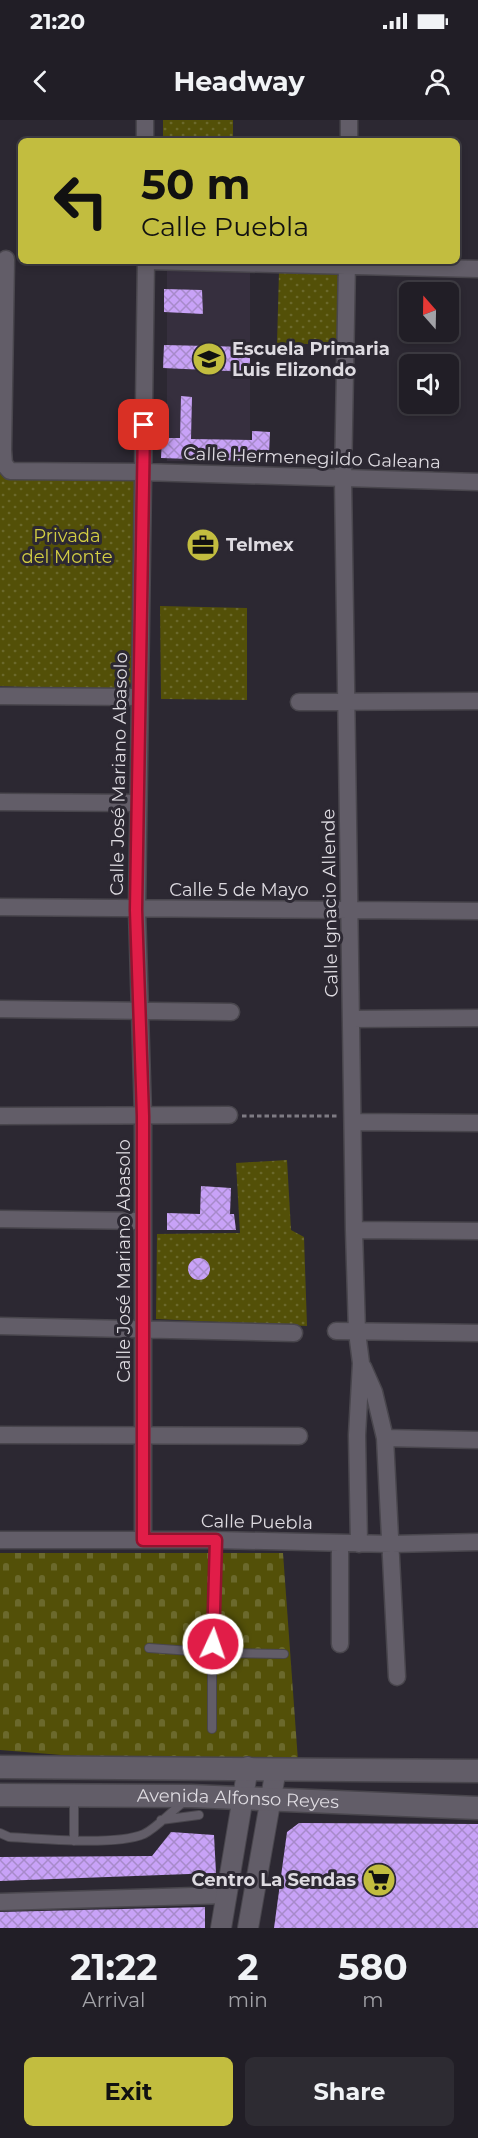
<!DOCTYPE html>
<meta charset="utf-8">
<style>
body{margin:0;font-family:Montserrat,sans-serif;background:#2d2b32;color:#f1f3f6;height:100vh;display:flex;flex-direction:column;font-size:22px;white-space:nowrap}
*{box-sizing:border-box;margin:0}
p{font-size:20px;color:#a2a2a7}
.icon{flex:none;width:33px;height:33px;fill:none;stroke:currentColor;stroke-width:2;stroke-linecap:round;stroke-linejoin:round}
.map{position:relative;height:1808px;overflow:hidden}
.sheet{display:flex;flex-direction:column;background:#211e26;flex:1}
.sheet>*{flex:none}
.top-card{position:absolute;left:18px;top:18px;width:442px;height:126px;border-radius:9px;box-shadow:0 3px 9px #0003,0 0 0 2px #3e3c43;background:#c2bd3f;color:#111;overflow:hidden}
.needle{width:39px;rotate:340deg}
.buttons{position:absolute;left:399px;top:162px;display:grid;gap:12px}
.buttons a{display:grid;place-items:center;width:60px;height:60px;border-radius:9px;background:#211e26;box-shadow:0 3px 9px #0003,0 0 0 2px #3e3c43;font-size:30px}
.pin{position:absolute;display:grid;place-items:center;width:51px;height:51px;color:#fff;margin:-26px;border-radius:12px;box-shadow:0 3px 9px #0006}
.me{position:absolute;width:66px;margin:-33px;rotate:3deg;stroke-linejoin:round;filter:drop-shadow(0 0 4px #0008)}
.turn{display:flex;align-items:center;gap:21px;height:126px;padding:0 24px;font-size:27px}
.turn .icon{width:78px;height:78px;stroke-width:2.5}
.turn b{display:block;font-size:42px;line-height:51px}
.eta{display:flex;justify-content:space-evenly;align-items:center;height:102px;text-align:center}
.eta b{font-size:36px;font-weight:700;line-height:42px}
.primary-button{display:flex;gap:12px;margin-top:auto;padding:12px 24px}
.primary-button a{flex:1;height:69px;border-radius:9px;background:#c2bd3f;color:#111;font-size:24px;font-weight:700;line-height:69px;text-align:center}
.primary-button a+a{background:#2d2b32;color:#f1f3f6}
.status{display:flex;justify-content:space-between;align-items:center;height:42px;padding:0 30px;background:#211e26;direction:ltr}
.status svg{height:16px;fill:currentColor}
header{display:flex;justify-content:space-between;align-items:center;height:78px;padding:0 24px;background:#211e26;font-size:27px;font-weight:700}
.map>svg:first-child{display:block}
.built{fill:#362f3e}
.cemetery{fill:url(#cemetery-stones)}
.park{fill:url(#park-dots)}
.building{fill:url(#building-cross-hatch)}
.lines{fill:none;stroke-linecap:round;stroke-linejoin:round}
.service-casing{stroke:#49464d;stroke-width:10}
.minor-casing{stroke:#49464d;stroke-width:19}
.tertiary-casing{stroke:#49464d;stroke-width:22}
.secondary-casing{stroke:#49464d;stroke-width:25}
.path{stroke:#7e7b83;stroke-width:3;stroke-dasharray:4.5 3;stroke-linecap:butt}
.service{stroke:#625d68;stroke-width:8}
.minor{stroke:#625d68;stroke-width:16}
.tertiary{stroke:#625d68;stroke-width:20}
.secondary{stroke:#625d68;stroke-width:22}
.route-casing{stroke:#92132f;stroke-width:15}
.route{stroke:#e11d48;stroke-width:10}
.labels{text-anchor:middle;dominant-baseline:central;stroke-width:6;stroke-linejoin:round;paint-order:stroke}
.poi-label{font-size:18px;font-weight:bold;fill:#dedbe1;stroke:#2c2832;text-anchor:start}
.street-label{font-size:18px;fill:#dedbe1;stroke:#2c2832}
.park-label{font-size:18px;fill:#d3ce43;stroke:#2c2832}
</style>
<div class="status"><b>21:20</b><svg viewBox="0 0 49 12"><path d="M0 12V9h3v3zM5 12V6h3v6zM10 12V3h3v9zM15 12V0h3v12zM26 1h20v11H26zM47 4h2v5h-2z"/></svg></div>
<header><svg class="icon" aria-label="back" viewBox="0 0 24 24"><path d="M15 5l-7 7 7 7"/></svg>Headway<svg class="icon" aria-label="person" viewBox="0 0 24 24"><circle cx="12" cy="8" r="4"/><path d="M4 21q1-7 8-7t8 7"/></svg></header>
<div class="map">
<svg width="478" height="1808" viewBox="0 0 478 1808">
<defs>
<pattern id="cemetery-stones" width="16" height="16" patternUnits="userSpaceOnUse" patternTransform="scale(1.5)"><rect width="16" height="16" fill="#535008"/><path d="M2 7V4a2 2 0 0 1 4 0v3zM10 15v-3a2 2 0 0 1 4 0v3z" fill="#6b692c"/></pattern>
<pattern id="park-dots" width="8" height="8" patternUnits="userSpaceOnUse" patternTransform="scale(1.5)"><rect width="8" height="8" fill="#535008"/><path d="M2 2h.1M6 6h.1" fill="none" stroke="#6b692c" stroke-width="1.8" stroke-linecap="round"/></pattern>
<pattern id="building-cross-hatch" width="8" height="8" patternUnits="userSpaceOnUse" patternTransform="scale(1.5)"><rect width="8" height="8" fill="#c8a2f7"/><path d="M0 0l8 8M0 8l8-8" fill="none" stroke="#a78aca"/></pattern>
</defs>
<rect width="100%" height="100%" fill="#2c2832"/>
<path class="built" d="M167,147h83v194h-83z"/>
<path class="cemetery" d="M0,1433h283l15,208 -175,-1 -123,-10z"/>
<path class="park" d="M163,0h70v21h-70z
M279,152l59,1 -1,72 -60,-2z
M0,309l4,47 3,3 129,1 -5,203 -9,8 -122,-5z
M160,486l87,2v92l-86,-1z
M287,1040l4,70 13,7 3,89 -151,-7 1,-85 83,-1 -4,-70z"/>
<path class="building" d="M164,169l38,1 1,24 -39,-2z
M164,225l86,2v25l-87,-4z
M181,276l11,1 -1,42 61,1v-9l18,1 -1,22 -19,-3v10l-89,-3 1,-20h18z
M201,1066l30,2 -1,26h4l2,16h-69v-17l33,1z
M188 1149a11 11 0 1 1 22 0a11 11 0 1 1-22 0Z
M299,1703l179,1v104h-204l13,-96z
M171,1712l43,3 2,38 -216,8v-24l152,-1z
M205,1787v21h-205v-16z"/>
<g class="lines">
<g class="service-casing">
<path id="service" d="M213,1524l3,-104
M149,1528l56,4
M221,1533l63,1
M212,1540v69
M74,1677v44
M161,1700l38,-5
M0,1713l9,4c32,2 107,9 135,-3 14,-7 27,-23 40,-32"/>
</g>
<g class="minor-casing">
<path id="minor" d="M145,0v21
M349,21v-21
M6,139l-3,191 1,14 6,7 133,1 335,10
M146,141l332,8
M347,141l-4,219 11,750 3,102 4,31 -4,72 2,109
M0,576l140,1
M299,582l179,-1
M0,682l137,1
M0,787l478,4
M0,889l231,3
M352,899l126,-1
M0,996l229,-1
M353,1002l125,1
M0,1099l143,2
M354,1110l124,1
M0,1206l294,7
M336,1211l142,2
M363,1247l11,25 11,46 12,239
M0,1315l299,1
M385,1318l93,2
M0,1420h216l176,4 86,-2
M143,1420v-424l-6,-206 9,-649
M340,1423v101
M0,1782l227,-7"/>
</g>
<g class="tertiary-casing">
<path id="tertiary" d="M221,1808l27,-161
M248,1808l28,-159"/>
</g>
<g class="secondary-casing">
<g id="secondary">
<path d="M0,1647l478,4"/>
<path id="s1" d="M0,1675l191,1 287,12"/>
</g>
</g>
<path class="path" d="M242,996h96"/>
<use href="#service" class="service"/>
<use href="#minor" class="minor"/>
<use href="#tertiary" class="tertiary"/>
<use href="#secondary" class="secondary"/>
</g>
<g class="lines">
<g class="route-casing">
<path id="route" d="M144,305l-8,485 7,206v424h73l-3,104"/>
</g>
<use href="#route" class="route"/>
</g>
<defs>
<g id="school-disc" transform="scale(1.725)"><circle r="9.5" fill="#c2bd3f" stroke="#2c2832"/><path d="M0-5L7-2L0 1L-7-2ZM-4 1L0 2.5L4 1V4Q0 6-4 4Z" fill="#111"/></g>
<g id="office-disc" transform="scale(1.725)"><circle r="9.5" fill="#c2bd3f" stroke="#2c2832"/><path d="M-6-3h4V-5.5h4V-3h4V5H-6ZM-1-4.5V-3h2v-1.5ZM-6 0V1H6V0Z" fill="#111"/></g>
<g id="supermarket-disc" transform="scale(1.725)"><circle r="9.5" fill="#c2bd3f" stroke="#2c2832"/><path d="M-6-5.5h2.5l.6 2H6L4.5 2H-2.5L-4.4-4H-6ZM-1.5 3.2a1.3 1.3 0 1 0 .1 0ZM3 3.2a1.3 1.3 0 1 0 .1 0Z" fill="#111"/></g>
</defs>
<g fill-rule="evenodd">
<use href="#school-disc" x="209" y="239"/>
<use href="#office-disc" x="203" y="425"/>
<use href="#supermarket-disc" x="379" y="1760"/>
</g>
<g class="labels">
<g class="poi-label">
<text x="232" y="229">Escuela Primaria<tspan x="232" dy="21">Luis Elizondo</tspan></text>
<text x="226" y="425">Telmex</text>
<text x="356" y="1760" text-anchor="end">Centro La Sendas</text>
</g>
<g class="street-label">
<text transform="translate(312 338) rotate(2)">Calle Hermenegildo Galeana</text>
<text transform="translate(119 654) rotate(-89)">Calle José Mariano Abasolo</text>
<text x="239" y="770">Calle 5 de Mayo</text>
<text transform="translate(330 783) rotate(-91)">Calle Ignacio Allende</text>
<text transform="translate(124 1141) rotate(-90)">Calle José Mariano Abasolo</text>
<text transform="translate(257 1402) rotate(1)">Calle Puebla</text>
<text stroke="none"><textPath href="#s1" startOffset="238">Avenida Alfonso Reyes</textPath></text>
</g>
<g class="park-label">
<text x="67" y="416">Privada<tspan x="67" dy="21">del Monte</tspan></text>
</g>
</g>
</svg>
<div class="buttons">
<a><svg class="needle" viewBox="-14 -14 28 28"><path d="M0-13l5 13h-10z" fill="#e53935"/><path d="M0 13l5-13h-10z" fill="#a2a2a7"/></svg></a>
<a><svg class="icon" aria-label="sound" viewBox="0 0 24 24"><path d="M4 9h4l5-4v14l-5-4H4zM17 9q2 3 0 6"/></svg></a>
</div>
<div class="pin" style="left:144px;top:305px;background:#d93025"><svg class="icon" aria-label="arrive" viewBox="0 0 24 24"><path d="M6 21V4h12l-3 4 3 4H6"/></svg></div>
<svg class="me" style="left:213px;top:1524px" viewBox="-20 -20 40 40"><circle r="17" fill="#e11d48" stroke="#fff" stroke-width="3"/><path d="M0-11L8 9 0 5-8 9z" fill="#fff"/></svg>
<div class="top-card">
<div class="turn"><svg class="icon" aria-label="left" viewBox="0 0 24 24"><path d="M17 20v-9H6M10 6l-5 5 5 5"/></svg><div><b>50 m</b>Calle Puebla</div></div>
</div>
</div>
<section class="sheet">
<div class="eta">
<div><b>21:22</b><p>Arrival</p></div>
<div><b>2</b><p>min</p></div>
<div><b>580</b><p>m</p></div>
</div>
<div class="primary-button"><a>Exit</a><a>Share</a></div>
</section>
